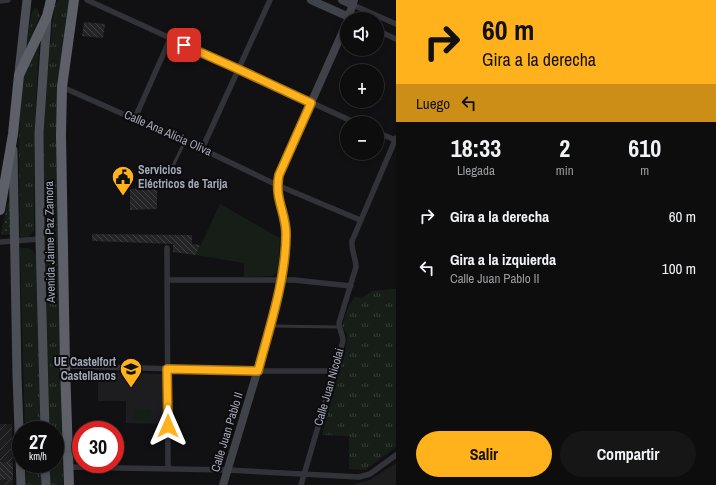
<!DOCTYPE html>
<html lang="es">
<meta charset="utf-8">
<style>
body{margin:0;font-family:"Archivo Narrow",sans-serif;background:#161617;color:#f1f3f6;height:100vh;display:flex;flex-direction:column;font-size:15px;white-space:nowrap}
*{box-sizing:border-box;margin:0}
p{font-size:13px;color:#9a9c9e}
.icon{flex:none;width:22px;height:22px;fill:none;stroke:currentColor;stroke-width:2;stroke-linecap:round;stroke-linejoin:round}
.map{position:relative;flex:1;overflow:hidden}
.details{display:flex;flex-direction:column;background:#0d0d0e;width:320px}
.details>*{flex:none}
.hud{background:#ffb21c;color:#111;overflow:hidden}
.controls{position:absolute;left:340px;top:12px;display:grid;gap:8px}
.controls a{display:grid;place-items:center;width:44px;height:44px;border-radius:50%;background:#0d0d0e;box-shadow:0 2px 6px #0003,0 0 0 1px #2d2d2e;font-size:20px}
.speed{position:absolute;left:12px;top:421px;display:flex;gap:8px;font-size:20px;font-weight:700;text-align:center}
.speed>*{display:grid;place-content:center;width:52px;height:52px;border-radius:50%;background:#0d0d0e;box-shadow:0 2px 6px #0003,0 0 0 1px #2d2d2e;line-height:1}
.speed small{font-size:10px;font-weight:400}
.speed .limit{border:6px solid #d22;background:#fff;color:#111}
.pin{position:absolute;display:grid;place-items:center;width:34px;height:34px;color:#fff;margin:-17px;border-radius:8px;box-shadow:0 2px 6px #0006}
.me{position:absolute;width:44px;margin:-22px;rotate:0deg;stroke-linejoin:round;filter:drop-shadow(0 0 3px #0008)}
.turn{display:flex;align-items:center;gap:14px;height:84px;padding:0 20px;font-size:18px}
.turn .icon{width:52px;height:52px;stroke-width:2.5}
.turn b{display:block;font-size:28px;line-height:34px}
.then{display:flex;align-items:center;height:38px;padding:0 20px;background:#0003;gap:8px;font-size:15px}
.eta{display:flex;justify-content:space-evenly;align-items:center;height:68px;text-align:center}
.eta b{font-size:24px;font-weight:800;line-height:28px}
.cta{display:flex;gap:8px;margin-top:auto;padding:8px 20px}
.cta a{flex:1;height:46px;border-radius:24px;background:#ffb21c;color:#111;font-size:16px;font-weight:800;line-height:46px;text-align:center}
.cta a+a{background:#161617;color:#f1f3f6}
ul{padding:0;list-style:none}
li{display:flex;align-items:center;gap:12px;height:52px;padding:0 20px}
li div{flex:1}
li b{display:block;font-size:15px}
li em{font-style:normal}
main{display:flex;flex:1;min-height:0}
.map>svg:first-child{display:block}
.built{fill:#1d1d20}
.industrial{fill:url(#industrial-furrows)}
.grass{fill:url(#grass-dots)}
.park{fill:url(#park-tufts)}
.pitch{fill:#171e18}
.building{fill:url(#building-back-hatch)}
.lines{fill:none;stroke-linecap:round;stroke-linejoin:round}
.lane{stroke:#323338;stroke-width:3}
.street{stroke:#323338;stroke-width:5.5}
.secondary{stroke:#3f4248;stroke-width:8}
.primary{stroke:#4d4f57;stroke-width:9}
.highway{stroke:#5d6069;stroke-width:10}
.route-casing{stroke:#a67412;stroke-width:10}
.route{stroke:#ffb21c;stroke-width:7}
.labels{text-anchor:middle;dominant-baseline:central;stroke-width:4;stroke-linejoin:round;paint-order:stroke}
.street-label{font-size:12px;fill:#a1a7b5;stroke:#0c0c0e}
.poi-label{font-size:12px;font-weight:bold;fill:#a1a7b5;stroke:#0c0c0e;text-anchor:start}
</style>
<main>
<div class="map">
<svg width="396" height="485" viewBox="0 0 396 485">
<defs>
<pattern id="industrial-furrows" width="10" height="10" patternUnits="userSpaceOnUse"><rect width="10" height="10" fill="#1d1d20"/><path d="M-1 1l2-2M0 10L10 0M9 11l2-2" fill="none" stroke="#3b3b3e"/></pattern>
<pattern id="grass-dots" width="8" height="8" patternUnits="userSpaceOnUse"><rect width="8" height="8" fill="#171e18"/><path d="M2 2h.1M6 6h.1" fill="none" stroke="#363c37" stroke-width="1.8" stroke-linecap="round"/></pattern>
<pattern id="park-tufts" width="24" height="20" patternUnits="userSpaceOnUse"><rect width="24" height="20" fill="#171e18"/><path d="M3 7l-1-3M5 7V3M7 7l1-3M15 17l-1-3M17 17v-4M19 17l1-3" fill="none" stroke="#363c37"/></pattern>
<pattern id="building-back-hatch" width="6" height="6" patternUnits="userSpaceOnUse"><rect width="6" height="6" fill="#242427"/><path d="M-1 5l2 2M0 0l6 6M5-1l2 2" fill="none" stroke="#414144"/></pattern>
</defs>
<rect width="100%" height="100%" fill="#111113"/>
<path class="built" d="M98,372l63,2 4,3 -2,47 -37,-1v-22h-28z
M396,463v22h-45l19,-5z"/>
<path class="industrial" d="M0,424h12l1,61h-13z"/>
<path class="grass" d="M8,202l3,1v31l-7,1 -3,-2z"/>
<path class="park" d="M59,0h11l-11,79 -3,53 7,353h-13l-1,-21h6v-34h-7c-2,-72 -5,-144 -6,-216 -1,-69 5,-137 12,-206z
M37,7l3,9 -14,33 6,-38z
M39,41l-4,85 -1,105 -6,6h-8l-1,-96 3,-62z
M20,248c11,0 14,1 17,12l4,170h-16z
M394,289h2v158l-31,23 -16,-1v-33l-27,-1 25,-94v-7l-5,-8 6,-18 6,-11 8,1 10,-7z
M26,464h15l1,21h-16z"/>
<path class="pitch" d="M220,204l60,34 -2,33 -5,5 -29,1v-14l-48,-8z
M134,409h17v12h-17z"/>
<path class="building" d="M84,22l21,2 -2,14 -21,-2z
M157,188v21l-27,1v-21z
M92,234l100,1v9l8,1 -4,10 -23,-3v-8l-81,-3z
M0,462l13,1v17l-13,-1z"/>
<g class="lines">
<path class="lane" d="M170,172l15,-31
M271,326l68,1"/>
<path class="street" d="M87,0l269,123
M0,1l8,-1
M353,5l43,19
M377,30l19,9
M62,87l140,62 75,36 83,35
M135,118l35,-79
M377,132l18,8
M202,149l68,-149
M0,242l40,-3
M167,248l1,220
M167,280h127l57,6
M65,366l192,5h77
M68,467l160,3 131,7 11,-3 26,-19
M301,485l42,-144c0,-7 -4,-11 -4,-18l17,-56c0,-9 -5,-16 -4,-26l44,-103"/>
<path class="secondary" d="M311,0l38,17
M342,0l11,5
M348,19l6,-19
M223,485c13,-43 26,-86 39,-129 9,-32 18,-64 23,-97 1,-13 2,-27 -1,-40 -3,-18 -9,-25 -5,-44l68,-153"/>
<path class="primary" d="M19,72l8,-72
M13,150l4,226 4,109
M45,430l-5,-191 -1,-106 8,-115
M45,464l1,21"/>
<path class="highway" d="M0,210l13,-76 6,-59 28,-59 4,-16
M69,485l-4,-119 -4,-231 1,-48 12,-87"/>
</g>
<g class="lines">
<g class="route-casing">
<path id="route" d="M168,426l-1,-57 91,2c11,-42 28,-92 28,-137 0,-22 -12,-35 -7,-59l32,-72 -73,-34 -54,-24"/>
</g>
<use href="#route" class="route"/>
</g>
<defs>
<g id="civic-pin" transform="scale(1.15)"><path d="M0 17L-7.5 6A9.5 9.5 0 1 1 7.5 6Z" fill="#ffb21c" stroke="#0c0c0e"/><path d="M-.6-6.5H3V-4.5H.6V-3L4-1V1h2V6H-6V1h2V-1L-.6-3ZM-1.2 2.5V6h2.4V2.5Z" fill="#111"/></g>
<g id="school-pin" transform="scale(1.15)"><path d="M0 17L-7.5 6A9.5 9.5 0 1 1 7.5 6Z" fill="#ffb21c" stroke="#0c0c0e"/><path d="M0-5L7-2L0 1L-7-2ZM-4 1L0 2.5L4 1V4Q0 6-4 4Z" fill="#111"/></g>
</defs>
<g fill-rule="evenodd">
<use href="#civic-pin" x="123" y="177"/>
<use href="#school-pin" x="131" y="369"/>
</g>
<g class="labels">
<g class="street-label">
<text transform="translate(168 133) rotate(24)">Calle Ana Alicia Oliva</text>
<text transform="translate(50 242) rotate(-91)">Avenida Jaime Paz Zamora</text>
<text transform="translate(329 387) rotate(-74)">Calle Juan Nicolai</text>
<text transform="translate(227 432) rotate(-73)">Calle Juan Pablo II</text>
</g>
<g class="poi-label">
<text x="138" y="170">Servicios<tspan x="138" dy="14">Eléctricos de Tarija</tspan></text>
<text x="116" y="362" text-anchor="end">UE Castelfort<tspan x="116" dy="14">Castellanos</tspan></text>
</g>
</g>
</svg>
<div class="controls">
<a><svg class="icon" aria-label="sound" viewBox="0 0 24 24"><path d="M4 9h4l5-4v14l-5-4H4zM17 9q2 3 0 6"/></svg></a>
<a>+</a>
<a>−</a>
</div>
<div class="speed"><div>27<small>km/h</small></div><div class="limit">30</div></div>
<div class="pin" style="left:184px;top:45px;background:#d93025"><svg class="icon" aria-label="arrive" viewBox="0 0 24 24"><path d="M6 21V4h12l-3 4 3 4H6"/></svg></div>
<svg class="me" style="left:168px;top:426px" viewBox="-20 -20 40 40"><path d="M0-17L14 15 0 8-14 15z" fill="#ffb21c" stroke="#fff" stroke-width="4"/></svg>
</div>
<section class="details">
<div class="hud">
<div class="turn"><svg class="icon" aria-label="right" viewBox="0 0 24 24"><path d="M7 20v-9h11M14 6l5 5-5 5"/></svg><div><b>60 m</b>Gira a la derecha</div></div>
<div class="then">Luego<svg class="icon" aria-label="left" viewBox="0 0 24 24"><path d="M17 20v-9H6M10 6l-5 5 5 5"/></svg></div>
</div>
<div class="eta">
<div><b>18:33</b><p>Llegada</p></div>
<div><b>2</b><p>min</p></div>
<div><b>610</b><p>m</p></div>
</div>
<ul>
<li><svg class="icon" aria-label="right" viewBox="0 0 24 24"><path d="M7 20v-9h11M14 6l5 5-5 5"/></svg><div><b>Gira a la derecha</b></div><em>60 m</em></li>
<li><svg class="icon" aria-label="left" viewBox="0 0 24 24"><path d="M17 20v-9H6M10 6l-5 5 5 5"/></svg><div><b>Gira a la izquierda</b><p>Calle Juan Pablo II</p></div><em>100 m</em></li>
</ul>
<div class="cta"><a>Salir</a><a>Compartir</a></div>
</section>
</main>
